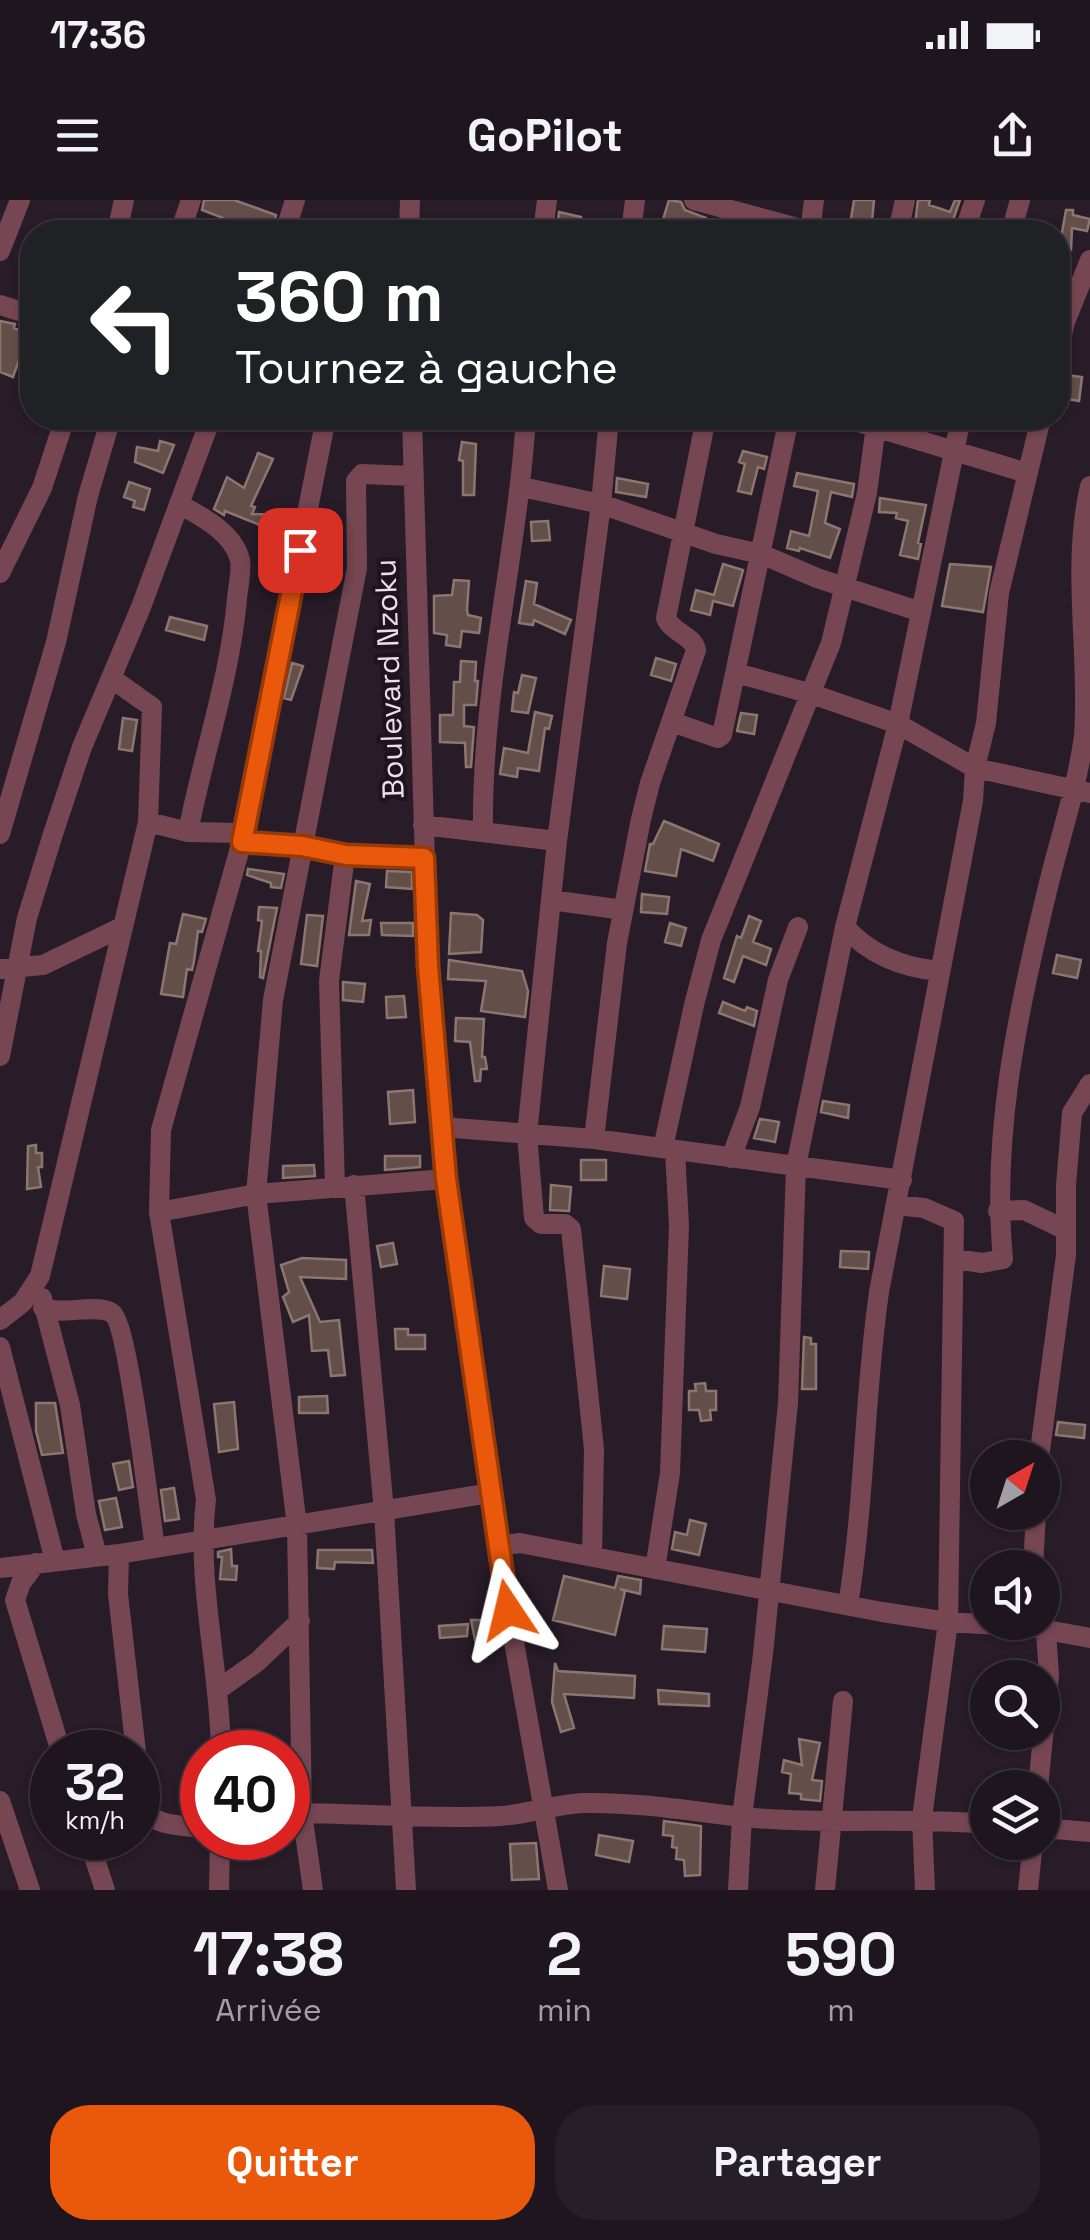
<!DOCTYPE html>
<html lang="fr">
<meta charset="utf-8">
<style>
body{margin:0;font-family:"Space Grotesk",sans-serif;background:#261e28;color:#f1f3f6;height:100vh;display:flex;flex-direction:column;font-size:38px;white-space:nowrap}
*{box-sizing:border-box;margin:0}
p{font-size:32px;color:#a19fa4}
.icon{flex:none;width:55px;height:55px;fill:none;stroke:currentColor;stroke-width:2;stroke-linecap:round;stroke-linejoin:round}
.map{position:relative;height:1690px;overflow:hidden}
.panel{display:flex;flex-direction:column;background:#1e151f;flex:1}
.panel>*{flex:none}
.top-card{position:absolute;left:20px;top:20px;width:1050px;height:210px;border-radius:40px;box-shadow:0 2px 8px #0004,0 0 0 2px #3c343d;background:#202124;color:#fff;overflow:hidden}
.needle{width:65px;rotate:39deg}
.fabs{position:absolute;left:970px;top:1240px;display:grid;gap:20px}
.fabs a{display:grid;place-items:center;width:90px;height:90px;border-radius:50%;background:#1e151f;box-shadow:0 2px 8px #0004,0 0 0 2px #3c343d;font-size:50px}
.speed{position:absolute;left:30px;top:1530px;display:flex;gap:20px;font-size:50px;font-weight:700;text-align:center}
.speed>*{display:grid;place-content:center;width:130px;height:130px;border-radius:50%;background:#1e151f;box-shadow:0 2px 8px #0004,0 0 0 2px #3c343d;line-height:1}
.speed small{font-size:25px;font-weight:400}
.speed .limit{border:15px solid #d22;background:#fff;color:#111}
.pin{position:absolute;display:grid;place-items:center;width:85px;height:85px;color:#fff;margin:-42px;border-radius:20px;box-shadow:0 5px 15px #0006}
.me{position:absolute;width:110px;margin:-55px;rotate:350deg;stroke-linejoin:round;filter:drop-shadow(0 0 8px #0008)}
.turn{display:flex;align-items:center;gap:35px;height:210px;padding:0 50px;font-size:45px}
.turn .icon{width:130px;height:130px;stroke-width:2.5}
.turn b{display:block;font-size:70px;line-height:85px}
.eta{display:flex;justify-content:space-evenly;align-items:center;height:170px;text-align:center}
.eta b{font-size:60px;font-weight:700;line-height:70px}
.primary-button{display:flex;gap:20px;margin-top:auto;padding:20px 50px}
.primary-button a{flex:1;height:115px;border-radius:40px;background:#ea580c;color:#fff;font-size:40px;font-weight:700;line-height:115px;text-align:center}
.primary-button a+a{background:#261e28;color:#f1f3f6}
.status{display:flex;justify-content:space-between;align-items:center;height:70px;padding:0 50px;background:#1e151f;direction:ltr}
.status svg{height:28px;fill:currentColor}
header{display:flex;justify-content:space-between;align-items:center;height:130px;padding:0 50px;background:#1e151f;font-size:45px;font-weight:700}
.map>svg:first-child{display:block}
.building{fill:#634e49;stroke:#8c766f;stroke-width:2.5}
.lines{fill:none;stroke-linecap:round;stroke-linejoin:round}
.minor{stroke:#764653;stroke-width:20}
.route-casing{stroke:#983908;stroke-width:25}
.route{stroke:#ea580c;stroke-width:18}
.labels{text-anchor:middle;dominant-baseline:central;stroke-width:8;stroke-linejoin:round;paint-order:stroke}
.street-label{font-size:30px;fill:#e9e1e9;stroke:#1e131f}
</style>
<div class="status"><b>17:36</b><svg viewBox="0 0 49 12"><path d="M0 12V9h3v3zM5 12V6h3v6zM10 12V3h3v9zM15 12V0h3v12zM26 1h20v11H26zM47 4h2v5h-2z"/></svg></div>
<header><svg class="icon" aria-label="menu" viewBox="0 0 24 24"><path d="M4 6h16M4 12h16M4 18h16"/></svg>GoPilot<svg class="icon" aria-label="share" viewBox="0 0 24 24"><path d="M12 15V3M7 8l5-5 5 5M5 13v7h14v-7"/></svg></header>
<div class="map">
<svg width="1090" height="1690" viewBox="0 0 1090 1690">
<rect width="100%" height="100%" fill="#281c29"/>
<path class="building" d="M204,0h30l42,15 -4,17 -36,-10 -4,10h-14l5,-14 -21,-8z
M669,0l12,2 4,8 21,8 -4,14h-18l-23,-6z
M854,0h20l-3,32 -22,-1z
M918,0h12l-1,5 21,7 5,-12h5l-8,23 -12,-3 1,12h-27z
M1066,10h7v5l17,4 -3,12 -15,-3 -1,22 -12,-1z
M559,12l22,5 -3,15 -21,-4z
M0,121l15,3 -1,4 18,7v11l-7,-3 -12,34 -13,-5z
M1066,175l16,2 -3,24 -17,-3z
M160,241l14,4 -11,28 -28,-11 2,-15 21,4z
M462,242l14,2 -2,51h-11v-34l-4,-1z
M743,251l24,6 -3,12 -6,-2 -7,27 -13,-3 7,-27 -6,-2z
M258,253l15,6 -22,47 4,1 -3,7 30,1 -1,20 -21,-2v-8l-35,-14 -1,4 -10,-6 13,-32 17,11z
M797,273l57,11 -2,13 -21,-5 -6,31 15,6 -10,29 -30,-10 -1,3 -12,-3 4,-17 18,5 9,-45 -24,-5z
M617,278l31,6 -2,13 -30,-5z
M129,282l21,7 -6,21 -11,-3 2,-6 -11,-4z
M880,298l46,7 -8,38 3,1 -3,15 -18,-4 8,-34 -12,-3 1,-5 -18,-1z
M548,321l2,19 -18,1 -1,-19z
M723,364l20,6 -10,36 -20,-5 -3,14 -19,-5 5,-20 18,5z
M950,364l41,3 -8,45 -41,-6z
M454,380l15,1 -2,29 1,5 13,3 -2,15 -17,-2 -2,16 -14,-2 1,-10 -13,-2v-37l18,-1z
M526,381l11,2 -3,21 37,16 -6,14 -31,-14 -1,5 -14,-2z
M170,417l37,9 -3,14 -38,-10z
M656,458l20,6 -5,17 -20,-6z
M461,461l15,1 -1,19h3l-2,24h-12v21l10,1 -3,40h-5l-1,-24 -25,-1v-27h13l1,-33h6z
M292,463l11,3 -12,34 -7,-2z
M522,475l14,3 -8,35 -16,-2 2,-19 4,1z
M535,512l17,4 -3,13 -4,-1 -6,43 -21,-3 -1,9 -17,-3 4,-26 24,5z
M741,513l16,2 -3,19 -17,-3z
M123,518l14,2 -5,31 -13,-2z
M664,621l55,23 -6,17 -32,-12 -5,27 -31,-5 5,-27h3z
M248,669l36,5 -3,14 -10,-1v-4l-24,-8z
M387,671l25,1v17l-26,-2z
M356,681l14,3 -8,37 9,-1 -2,15h-20z
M642,694l27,3 -2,17 -26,-2z
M259,707l18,1 -14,70 -3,-1 1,-26h-3l4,-30 -4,-1z
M451,713l26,2 6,5 -2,32 -32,2z
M183,714l23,5 -4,13 -4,-1 -4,30 -2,9 -5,-1 -4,28 -22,-3 9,-51 6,1z
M307,715l16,1 -6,50 -16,-2z
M749,716l12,5 -8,21 18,7 -5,16 -23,-9 -9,26 -10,-4 13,-42 4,2z
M381,723h32v13l-31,-1z
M670,723l16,5 -5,18 -16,-4z
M1057,755l24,5 -4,18 -24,-5z
M449,760l73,11 6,20 -3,26 -44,-6 5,-30 -38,-2z
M343,782l22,2 -2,18 -20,-2z
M404,796l2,21 -19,1 -1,-21z
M723,802l22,9 2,-4 10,4 -3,15 -35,-13z
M456,818l28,1 -2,38h3l2,12h-6l-1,12h-5l-5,-39 -15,-1z
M413,890l2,32 -25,2 -2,-32z
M823,901l26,4 -1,13 -27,-6z
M760,919l19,3 -4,20 -21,-4z
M36,945v8h6v14h-4l3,20 -14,2 1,-43z
M385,956h35v11l-35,3z
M581,960h25v20h-25z
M314,965l1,11 -32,2v-12z
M551,985l20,2 -2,24 -19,-1z
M393,1043l4,21 -16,3 -4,-21z
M841,1051l28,1 -1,17 -28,-2z
M302,1058l44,2v19l-46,-2 20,45 19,-2 6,55 -14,1 -3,-26 -16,1 -3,-36 -16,7 -10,-25 6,-5 -8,-27z
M604,1066l26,3 -3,30 -26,-3z
M395,1129h13v6h17v14h-29z
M804,1137l7,1v6h5v45h-14z
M705,1183l1,8h10v19h-6l1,10 -10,1 -2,-11h-10v-19h7l-1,-7z
M327,1196l1,17h-29v-16z
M234,1202l4,47 -19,3 -5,-48z
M36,1203h19l8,50 -21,2 -6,-24z
M1058,1222l27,3 -1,13 -28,-3z
M129,1261l4,26 -14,3 -6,-26z
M174,1288l5,31 -14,2 -4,-31z
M116,1298l6,29 -17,3 -6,-29z
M690,1320l16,4 -7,31 -27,-6 3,-17 12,3z
M231,1349l1,17h5l-1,14 -16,-1 2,-22h-4v-5z
M318,1350h54l1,13 -38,-1 -1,7 -17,-1z
M564,1376l51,12 3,-12 23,4 -1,14 -20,-5 5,2 -10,44 -62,-15z
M471,1420h22l1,24 -18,1z
M468,1424l-1,12 -27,2 -1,-12z
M664,1426l43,3 -2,23 -43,-3z
M555,1463l3,8 77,5 -1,22 -70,-4 10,34 -13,4 -9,-30z
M658,1490l51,4v12l-50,-2z
M799,1539l21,4 -8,37 10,1 -2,20 -19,-2v-5l-12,-1 2,-19 -9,-2 2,-12 18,5z
M664,1621l37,5 -1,49 -15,1 -1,-16 -8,-1 1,-11 -5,-1 1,-11 -10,-1z
M599,1635l34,6 -4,21 -33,-7z
M536,1643l3,36 -27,1 -2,-36z"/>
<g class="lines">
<path class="minor" d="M694,0l118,32
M117,32l7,-32
M180,32l11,-32
M285,32l10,-32
M409,32l1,-32
M543,32l4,-32
M631,32l4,-32
M810,32l4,-32
M898,32l7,-32
M964,32l11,-32
M1011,32l9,-32
M0,51l20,-51
M0,105l32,10
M1058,151l7,-29 25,-62
M412,218l16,548 18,213 51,367 61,344
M845,218l182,55
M522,287l79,17 115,40 45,10 56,24 104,34
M179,304c23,13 54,28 61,56 2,11 -2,27 -3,39 -7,79 -34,156 -49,233
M0,373l42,-85 23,-70
M736,473l76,21 86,30 77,44 115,25
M672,522l46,16 4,-3 67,-317
M148,622l40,10 55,1
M423,625l134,16
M483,630c-2,-139 34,-274 43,-412
M0,634l56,-192 32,-146 23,-78
M242,641l60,4 43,10 79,4
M551,700l72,10
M845,727c25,28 59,41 95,44
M0,769l43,-4 79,-38
M0,856l27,-138 26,-84 29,-87 59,-140 70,-189
M442,927l152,12 308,41
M594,939l23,-196 24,-124 9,-36 46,-133c-3,-15 -24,-17 -30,-32l40,-200
M663,948l31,-143 17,-65 120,-297 36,-150 10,-75
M731,958l19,-51 28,-127 20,-53
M354,985l30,326 22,379
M335,987l-6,-206 16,-126
M896,1005l28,3 30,13 -6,401 -26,196 3,72
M998,1011l26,-1 42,20
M159,1012l97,-18 190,-15
M955,1059l27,4 21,-4c-12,-124 15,-248 44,-368 12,-51 30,-103 37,-155 6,-83 -13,-168 6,-250
M42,1098l28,107 16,109 11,42
M43,1108c18,8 52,-5 69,5 16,11 38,203 43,235
M0,1120l23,-18 17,-26 108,-454 4,-115 -41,-29
M0,1147l55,214
M1039,1258l27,-203v-70l6,-72 18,-29
M497,1346l23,-3 362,69 66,10 82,5 60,11
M119,1354l-1,40 18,158
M592,1357l2,-108 -23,-220 -6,-5h-24l-7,-6 -7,-84 30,-293 44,-337 8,-86
M36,1363l-15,20 -6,17 46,152
M0,1368l119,-14 371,-61
M1033,1368l3,-56
M655,1369l15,-96 9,-247 -4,-76
M848,1405c17,-104 16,-209 31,-313l94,-491 2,-33 11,-45 13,-130 42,-175
M219,1489l38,-27 43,-41
M221,1552c-1,-84 -25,-169 -15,-252l-47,-288 2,-82 81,-289 84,-423
M138,1560c9,61 1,62 64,68
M1038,1588l11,-113 -3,-43
M0,1601l30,89
M288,1613c71,0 142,7 213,3 28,-2 55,-12 83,-13 54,-1 106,8 159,14 81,8 163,0 245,7
M1042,1628l48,4
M88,1638l17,52
M219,1690l1,-52
M313,1690l-11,-77 -5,-287 -41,-332 17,-194 84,-432 -1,-87 6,-7 51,2
M738,1690l4,-73 21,-163 25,-251 8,-237 49,-239 53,-203 63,-306
M825,1690l18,-189
M1028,1690l5,-48"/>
</g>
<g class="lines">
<g class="route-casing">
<path id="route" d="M300,350l-58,292 60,4 44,9 78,3 4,108 18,213 62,431"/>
</g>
<use href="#route" class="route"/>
</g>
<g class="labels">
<g class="street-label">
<text transform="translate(389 479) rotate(-92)">Boulevard Nzoku</text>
</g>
</g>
</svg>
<div class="fabs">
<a><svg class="needle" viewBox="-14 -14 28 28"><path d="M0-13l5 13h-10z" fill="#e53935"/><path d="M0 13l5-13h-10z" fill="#a19fa4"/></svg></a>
<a><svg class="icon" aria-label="sound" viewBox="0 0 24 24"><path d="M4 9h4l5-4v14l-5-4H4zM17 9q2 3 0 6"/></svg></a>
<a><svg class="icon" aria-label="search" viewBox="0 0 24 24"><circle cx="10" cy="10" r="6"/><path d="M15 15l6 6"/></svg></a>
<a><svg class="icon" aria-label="layers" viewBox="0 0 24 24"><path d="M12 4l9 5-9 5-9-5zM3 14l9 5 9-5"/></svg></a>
</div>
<div class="speed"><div>32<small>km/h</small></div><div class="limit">40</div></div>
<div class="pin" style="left:300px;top:350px;background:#d93025"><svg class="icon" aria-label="arrive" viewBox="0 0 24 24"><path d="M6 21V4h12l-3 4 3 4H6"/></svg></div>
<svg class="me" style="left:508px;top:1410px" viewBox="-20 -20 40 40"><path d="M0-17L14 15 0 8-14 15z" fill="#ea580c" stroke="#fff" stroke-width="4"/></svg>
<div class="top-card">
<div class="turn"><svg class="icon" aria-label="left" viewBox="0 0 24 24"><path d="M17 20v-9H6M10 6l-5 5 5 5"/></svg><div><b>360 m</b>Tournez à gauche</div></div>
</div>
</div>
<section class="panel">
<div class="eta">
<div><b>17:38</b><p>Arrivée</p></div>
<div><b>2</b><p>min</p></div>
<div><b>590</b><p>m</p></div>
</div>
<div class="primary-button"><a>Quitter</a><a>Partager</a></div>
</section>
